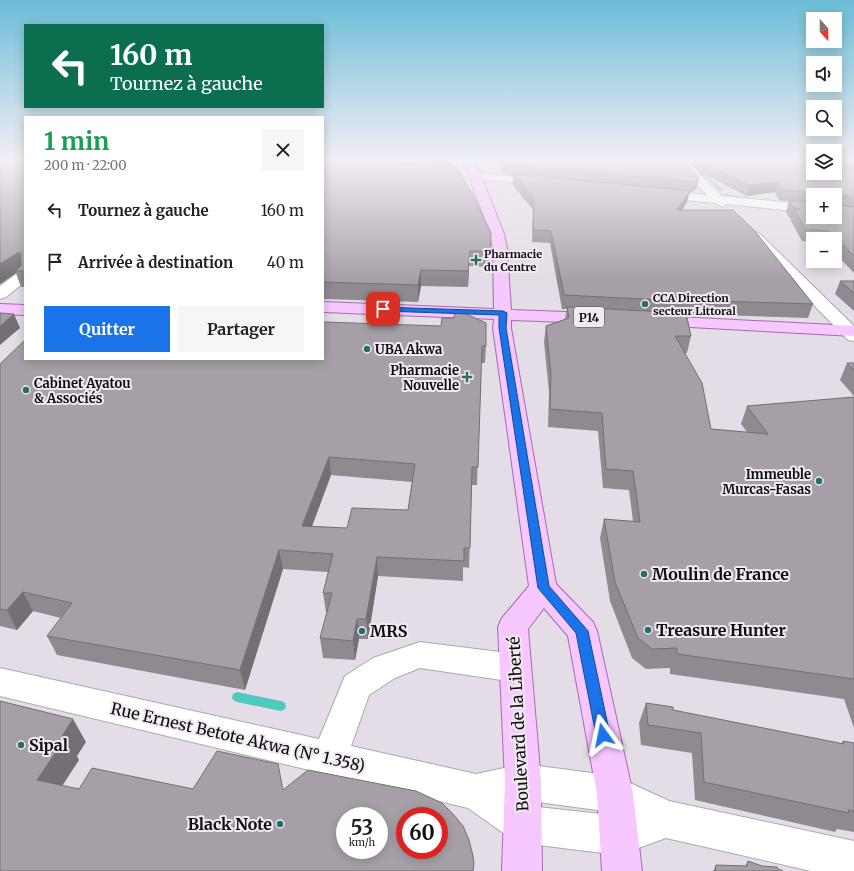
<!DOCTYPE html>
<html lang="fr">
<meta charset="utf-8">
<style>
body{margin:0;font-family:Merriweather,serif;background:#f6f6f6;color:#222;height:100vh;display:flex;flex-direction:column;font-size:15px;white-space:nowrap}
*{box-sizing:border-box;margin:0}
p{font-size:13px;color:#767676}
.icon{flex:none;width:22px;height:22px;fill:none;stroke:currentColor;stroke-width:2;stroke-linecap:round;stroke-linejoin:round}
.map{position:relative;flex:1;overflow:hidden}
.side{position:absolute;left:24px;top:116px;width:300px;height:244px;display:flex;flex-direction:column;background:#fff;border-radius:0px;box-shadow:0 2px 10px #0003}
.side>*{flex:none}
.banner{position:absolute;left:24px;top:24px;width:300px;height:84px;border-radius:0px;box-shadow:0 2px 10px #0003;background:#0b6e4f;color:#fff;overflow:hidden}
.needle{width:26px;rotate:159deg}
.buttons{position:absolute;left:806px;top:12px;display:grid;gap:8px}
.buttons a{display:grid;place-items:center;width:36px;height:36px;border-radius:0px;background:#fff;box-shadow:0 2px 10px #0003;font-size:20px}
.speed{position:absolute;left:336px;top:807px;display:flex;gap:8px;font-size:20px;font-weight:700;text-align:center}
.speed>*{display:grid;place-content:center;width:52px;height:52px;border-radius:50%;background:#fff;box-shadow:0 2px 10px #0003;line-height:1}
.speed small{font-size:10px;font-weight:400}
.speed .limit{border:6px solid #d22;background:#fff;color:#111}
.pin{position:absolute;display:grid;place-items:center;width:34px;height:34px;color:#fff;margin:-17px;border-radius:8px;box-shadow:0 2px 6px #0006}
.me{position:absolute;width:44px;margin:-22px;rotate:348deg;stroke-linejoin:round;filter:drop-shadow(0 0 3px #0008)}
.turn{display:flex;align-items:center;gap:14px;height:84px;padding:0 20px;font-size:18px}
.turn .icon{width:52px;height:52px;stroke-width:2.5}
.turn b{display:block;font-size:28px;line-height:34px}
.round{display:grid;place-items:center;flex:none;width:42px;height:42px;border-radius:0px;background:#f6f6f6}
.headline{display:flex;align-items:center;justify-content:space-between;height:68px;padding:0 20px}
h1{font-size:24px;font-weight:700;line-height:30px;color:#1e9e55}
.action{display:flex;gap:8px;margin-top:auto;padding:8px 20px}
.action a{flex:1;height:46px;border-radius:0px;background:#1a73e8;color:#fff;font-size:16px;font-weight:700;line-height:46px;text-align:center}
.action a+a{background:#f6f6f6;color:#222}
ul{padding:0;list-style:none}
li{display:flex;align-items:center;gap:12px;height:52px;padding:0 20px}
li div{flex:1}
li b{display:block;font-size:15px}
li em{font-style:normal}
.map>svg:first-child{display:block}
.lines{fill:none;stroke-linecap:round;stroke-linejoin:round}
.stream{fill:#4ecbbd;fill-rule:evenodd}
.minor-casing{stroke:#aea7b0;stroke-width:2}
.major-casing{stroke:#a26eab;stroke-width:2}
.minor{fill:#fff;fill-rule:evenodd}
.major{fill:#f7c7ff;fill-rule:evenodd}
.wall{fill:#8f8990;fill-rule:evenodd}
.shaded-wall{fill:#746f75}
.building{fill:#a69fa7;stroke:#746f75;fill-rule:evenodd}
.route{fill:#1a73e8;stroke:#114b97}
.poi-dot{fill:#266e66;stroke:#f1eaf3;stroke-width:1.5}
.labels{text-anchor:middle;dominant-baseline:central;stroke-width:4;stroke-linejoin:round;paint-order:stroke}
.far-poi-label{font-size:11px;font-weight:bold;fill:#0e0c0f;stroke:#f1eaf3;text-anchor:start}
.shield{fill:#f1eaf3;stroke:#524f53;stroke-width:1}
.shield-label{font-size:12px;font-weight:bold;fill:#0e0c0f}
.poi-label{font-size:13px;font-weight:bold;fill:#0e0c0f;stroke:#f1eaf3;text-anchor:start}
.near-poi-label{font-size:16px;font-weight:bold;fill:#0e0c0f;stroke:#f1eaf3;text-anchor:start}
.near-street-label{font-size:16px;fill:#0e0c0f;stroke:#f1eaf3}
</style>
<div class="map">
<svg width="854" height="871" viewBox="0 0 854 871">
<rect width="100%" height="100%" fill="#e4dce6"/>
<g class="lines">
<path class="stream" d="M686,159h3l33,30v2h-2z
M725,194l22,4 2,1 -2,1 -21,-4h-1z
M237,692l44,9 4,2 1,3 -1,3 -4,2 -44,-9 -4,-2 -1,-3 1,-3z"/>
<g class="minor-casing">
<path id="minor" d="M672,159h11l39,37 91,9v8l-86,-9 -5,3 -7,-4 -60,-6 -2,-3 2,-3 4,-1 48,5z
M474,173l69,6 4,1 2,2 -2,2 -4,1 -73,-7 -2,-2 2,-2z
M754,232l5,1 95,93v15l-6,-1 -99,-101 -2,-3 2,-3z
M25,269v13l-19,15 -6,2v-13l20,-15z
M420,642l95,12 11,4 5,10 -5,10 -11,4 -95,-14 -25,10 -26,17 -18,51 125,28 47,-10 92,12 54,25 185,40v30h-43l-145,-33 -47,17 -97,-12 -13,-6 -41,-29 -468,-112v-28l319,71 26,-63 28,-18zM523,800l89,12 8,4 -92,-10 -7,-5z"/>
</g>
<g class="major-casing">
<path id="major" d="M462,159h10l7,11 25,64 3,14 4,62 84,3 6,1 3,4 -3,4 -6,1 -84,-3v8l45,256 37,38 4,9 36,163 9,77h-40l-5,-77 -29,-158 -24,-28 -16,21 13,153 1,89h-40l3,-89 -7,-155 4,-9 27,-32 -36,-258 1,-9 -171,-7v-10l171,7 -1,-61 -3,-14 -23,-64z
M0,304l25,1v10l-25,-1z
M659,316l195,10v10l-201,-11 -3,-4 3,-4z"/>
</g>
<use href="#minor" class="minor"/>
<use href="#major" class="major"/>
</g>
<path class="wall" d="M0,159l25,112v16h-4l-5,-14 -16,11z
M323,159h128v8l40,66 -2,34 -20,-1 -1,21 -47,-1 -3,16 -94,-3v-4h-1z
M495,159h186l18,18 -2,10 -4,5h-4l-2,10 -5,8 131,94 -5,14 -122,-4 5,22 -4,17h-2l26,76 36,3 -6,-8 6,-18 107,-9v331l-10,-29 -174,-25v-6l-24,1 -14,-11 -22,-57 -10,-63 4,-19 29,2 -4,-31 -26,-2 -5,-57 -50,-4 1,-35 -5,-50 2,-16 19,-7 2,-10h-5l-12,-66 -18,-1 1,-32 -21,-26 1,-9 -9,-1z
M694,159h119v14h22v-14h19v114l-19,-20v-14h-22v3l-11,-1 -11,-20v-2l-2,-2 -3,-5 3,-11 -10,-1 -4,-8 -29,4 -42,-22 -1,3 -10,-11zM813,195h22l-22,22z
M840,281h14v30l-19,-17z
M486,346l-1,17h-4l-4,122h-5l-3,83 -6,-1v14l-85,-5 -10,63h-9l-4,21 -32,-2 -3,-20 7,-26h-1l-3,-19 5,-21 -45,-3 -38,121 -188,-35 -10,-19 14,-18 -28,-7 -16,19 -17,-4v-262zM331,475l81,7 -4,28 -61,18 -35,-2z
M847,363h7v33l-14,-16z
M646,703l27,7 168,34 2,-3 11,2v89l-17,-3 -2,3 -140,-32 -3,-47 -51,-8 -2,-22z
M748,861l14,5 21,5h-70l3,-6 29,1z"/>
<path class="shaded-wall" d="M707,165l-4,12 2,-10z
M854,165v9l-4,1z
M699,177l-2,10 -4,5 3,-10z
M778,182l-3,10 -29,4 3,-11z
M690,191l-3,11 -12,20 2,-12z
M470,251l-1,15 -1,21v-16z
M19,252l5,16 -9,3 1,2 -16,11v-20z
M421,270v16l-3,16v-17z
M14,314l6,14 -20,17v-19z
M329,457l2,18 -26,70 -3,-19z
M279,550l4,19 -38,121 -5,-20z
M377,557l1,19 -10,63 -2,-20z
M23,592l10,19 -16,19 -10,-20z
M357,619l2,20 -4,21 -2,-19z
M73,719l13,23 -9,14 2,4 -28,43 -14,-23 25,-44z"/>
<path class="building" d="M0,159h25v112h-10l6,-5v-13l-2,-1 -19,12z
M501,159h180l18,18 -3,5 -191,-18z
M697,159h43l73,9v5h22v-2l19,2v24l-16,-2v10l16,2v49l-25,-25 -23,-2 -12,-19h6l-8,-4 -3,-5 24,2v14h22v-22h-17v-2l-36,-3 -4,-8 -29,3 -42,-20 -2,2z
M835,159h19v6l-19,-3z
M323,160l133,7 16,26 19,40 -1,18h-20l-2,20 -47,-1 -3,15 -95,-3 1,-4h-1z
M513,174l177,17 -13,19h56l21,20 59,74 -132,-4 1,1 -118,-6 -13,-64 -18,-1 1,-32z
M840,281h14v12z
M567,307l119,6 5,23h-16l27,47 9,46 57,5 -21,-28 107,-9v282l-177,-25v-6l-25,1 -14,-11 -23,-56 -11,-63 36,3 -7,-51 -27,-2 -4,-56 -52,-4 1,-35 -5,-48 23,-8z
M455,309l31,14v23h-4l-4,121h-6l-2,81h-6v13l-87,-4 -11,62h-9l-4,22 -33,-3 12,-45h-9l10,-39 -54,-4 -39,120 -193,-34 25,-33 -49,-11 -16,18 -7,-1v-245l25,-24v19h298v-37l118,4 1,-8h12zM329,457l86,7 -7,46 -56,-2 -5,20 -45,-2z
M0,313l14,1 -14,12z
M847,363h7v7z
M0,701l73,18 -11,17 4,1 -29,43 42,9 13,-21 101,21 24,-38 61,13 5,26 25,-20 108,21 26,12 11,11 10,12 6,14 4,16 1,8 -1,7h-473zM345,816h34v34h-34zM405,816h34v34h-34z
M646,703l27,4v3l171,34 -1,-3 11,2v68l-6,-1 1,3 -145,-31 -3,-49 -53,-8z
M748,861l14,5 15,1 1,2 5,2h-68l1,-6 31,1z"/>
<linearGradient id="sky" x2="0" y2="1"><stop stop-color="#6abdd7"/><stop offset="0.57" stop-color="#f3eff4"/><stop offset="1" stop-color="#f3eff4" stop-opacity="0"/></linearGradient>
<rect width="854" height="280" fill="url(#sky)"/>
<path class="route" d="M381,307l122,4 4,2 -1,15 43,258 39,45 22,104 -2,5 -5,2 -5,-2 -2,-5 -20,-102 -38,-45 -39,-260v-13l-116,-4 -3,-2z"/>
<g class="poi-dot">
<path d="M474 254h4v4h4v4h-4v4h-4v-4h-4v-4h4z"/>
<circle cx="645" cy="304" r="4"/>
<circle cx="367" cy="349" r="4"/>
<path d="M465 371h4v4h4v4h-4v4h-4v-4h-4v-4h4z"/>
<circle cx="26" cy="390" r="4"/>
<circle cx="819" cy="481" r="4"/>
<circle cx="644" cy="574" r="4"/>
<circle cx="648" cy="630" r="4"/>
<circle cx="362" cy="631" r="4"/>
<circle cx="21" cy="745" r="4"/>
<circle cx="280" cy="824" r="4"/>
</g>
<g class="labels">
<g class="far-poi-label">
<text x="484" y="254">Pharmacie<tspan x="484" dy="13">du Centre</tspan></text>
<text x="653" y="298">CCA Direction<tspan x="653" dy="13">secteur Littoral</tspan></text>
</g>
<rect class="shield" x="574" y="307" width="30" height="20" rx="3"/>
<g class="shield-label">
<text x="589" y="317">P14</text>
</g>
<g class="poi-label">
<text x="375" y="349">UBA Akwa</text>
<text x="459" y="370" text-anchor="end">Pharmacie<tspan x="459" dy="15">Nouvelle</tspan></text>
<text x="34" y="383">Cabinet Ayatou<tspan x="34" dy="15">&amp; Associés</tspan></text>
<text x="811" y="474" text-anchor="end">Immeuble<tspan x="811" dy="15">Murcas-Fasas</tspan></text>
</g>
<g class="near-poi-label">
<text x="652" y="574">Moulin de France</text>
<text x="656" y="630">Treasure Hunter</text>
<text x="370" y="631">MRS</text>
<text x="29" y="745">Sipal</text>
<text x="272" y="824" text-anchor="end">Black Note</text>
</g>
<g class="near-street-label">
<text transform="translate(518 724) rotate(-93)">Boulevard de la Liberté</text>
<text transform="translate(238 737) rotate(13)">Rue Ernest Betote Akwa (N° 1.358)</text>
</g>
</g>
</svg>
<div class="buttons">
<a><svg class="needle" viewBox="-14 -14 28 28"><path d="M0-13l5 13h-10z" fill="#e53935"/><path d="M0 13l5-13h-10z" fill="#767676"/></svg></a>
<a><svg class="icon" aria-label="sound" viewBox="0 0 24 24"><path d="M4 9h4l5-4v14l-5-4H4zM17 9q2 3 0 6"/></svg></a>
<a><svg class="icon" aria-label="search" viewBox="0 0 24 24"><circle cx="10" cy="10" r="6"/><path d="M15 15l6 6"/></svg></a>
<a><svg class="icon" aria-label="layers" viewBox="0 0 24 24"><path d="M12 4l9 5-9 5-9-5zM3 14l9 5 9-5"/></svg></a>
<a>+</a>
<a>−</a>
</div>
<div class="speed"><div>53<small>km/h</small></div><div class="limit">60</div></div>
<div class="pin" style="left:383px;top:309px;background:#d93025"><svg class="icon" aria-label="arrive" viewBox="0 0 24 24"><path d="M6 21V4h12l-3 4 3 4H6"/></svg></div>
<svg class="me" style="left:603px;top:735px" viewBox="-20 -20 40 40"><path d="M0-17L14 15 0 8-14 15z" fill="#1a73e8" stroke="#fff" stroke-width="4"/></svg>
<div class="banner">
<div class="turn"><svg class="icon" aria-label="left" viewBox="0 0 24 24"><path d="M17 20v-9H6M10 6l-5 5 5 5"/></svg><div><b>160 m</b>Tournez à gauche</div></div>
</div>
<section class="side">
<div class="headline"><div><h1>1 min</h1><p>200 m · 22:00</p></div><a class="round"><svg class="icon" aria-label="close" viewBox="0 0 24 24"><path d="M6 6l12 12M18 6L6 18"/></svg></a></div>
<ul>
<li><svg class="icon" aria-label="left" viewBox="0 0 24 24"><path d="M17 20v-9H6M10 6l-5 5 5 5"/></svg><div><b>Tournez à gauche</b></div><em>160 m</em></li>
<li><svg class="icon" aria-label="arrive" viewBox="0 0 24 24"><path d="M6 21V4h12l-3 4 3 4H6"/></svg><div><b>Arrivée à destination</b></div><em>40 m</em></li>
</ul>
<div class="action"><a>Quitter</a><a>Partager</a></div>
</section>
</div>
